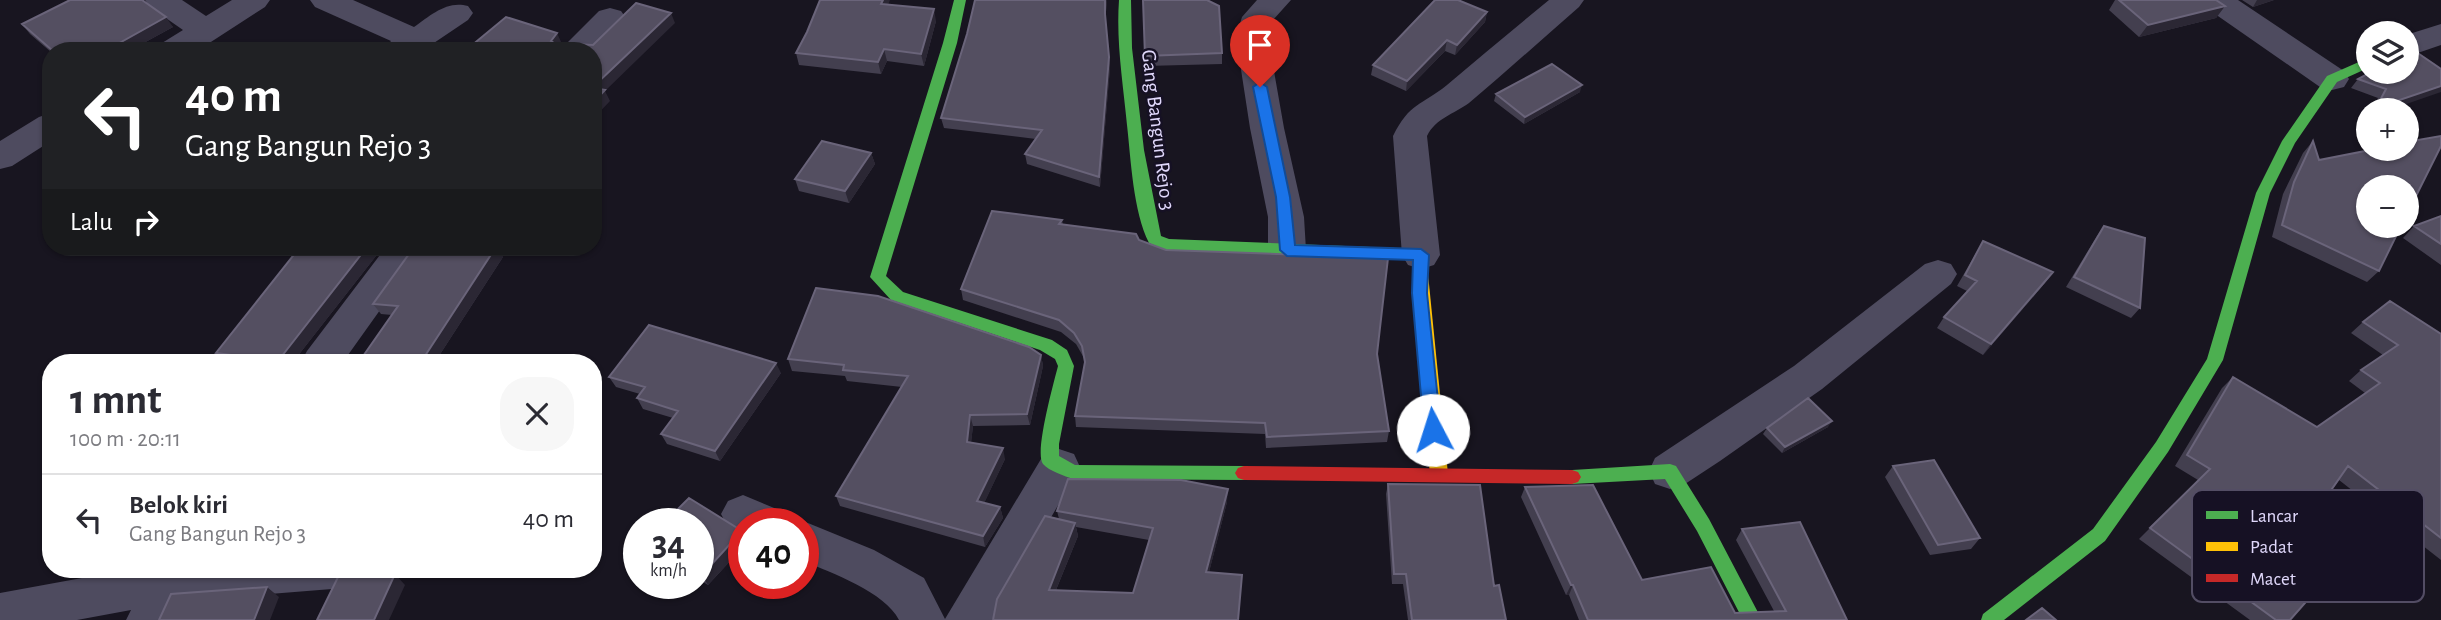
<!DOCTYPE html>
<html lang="id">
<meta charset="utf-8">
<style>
body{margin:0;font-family:"Alegreya Sans",sans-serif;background:#f7f7f7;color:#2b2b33;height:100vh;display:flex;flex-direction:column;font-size:26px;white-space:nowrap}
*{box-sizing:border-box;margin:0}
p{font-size:23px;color:#7c7c81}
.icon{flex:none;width:38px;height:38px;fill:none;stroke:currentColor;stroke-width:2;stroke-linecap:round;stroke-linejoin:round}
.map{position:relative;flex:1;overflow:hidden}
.sheet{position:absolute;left:42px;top:354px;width:560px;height:224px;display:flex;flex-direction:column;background:#fff;border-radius:28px;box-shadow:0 2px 5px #0004}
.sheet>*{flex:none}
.banner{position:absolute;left:42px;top:42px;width:560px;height:214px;border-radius:28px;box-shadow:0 2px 5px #0004;background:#202124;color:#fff;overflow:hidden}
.fabs{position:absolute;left:2356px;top:21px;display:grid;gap:14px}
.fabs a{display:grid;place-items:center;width:63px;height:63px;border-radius:50%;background:#fff;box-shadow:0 2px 5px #0004;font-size:35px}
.speed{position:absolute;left:623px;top:508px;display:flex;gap:14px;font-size:35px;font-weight:700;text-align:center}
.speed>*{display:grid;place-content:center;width:91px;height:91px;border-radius:50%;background:#fff;box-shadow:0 2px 5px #0004;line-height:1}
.speed small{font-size:18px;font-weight:400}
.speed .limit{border:10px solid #d22;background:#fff;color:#111}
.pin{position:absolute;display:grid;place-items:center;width:60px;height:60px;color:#fff;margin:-72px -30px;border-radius:50% 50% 50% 0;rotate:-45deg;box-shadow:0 0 7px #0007}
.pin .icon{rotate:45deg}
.me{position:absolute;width:77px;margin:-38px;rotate:355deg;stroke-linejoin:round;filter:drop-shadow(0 0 5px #0008)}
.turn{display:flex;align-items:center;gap:24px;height:147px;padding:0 28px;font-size:32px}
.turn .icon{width:91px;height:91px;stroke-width:2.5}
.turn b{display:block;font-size:49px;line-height:60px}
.then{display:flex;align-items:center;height:66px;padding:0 28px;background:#0003;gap:14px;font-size:26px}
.round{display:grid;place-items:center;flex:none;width:74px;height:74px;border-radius:28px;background:#f7f7f7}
.summary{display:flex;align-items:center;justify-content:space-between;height:119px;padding:0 28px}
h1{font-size:42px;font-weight:600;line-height:52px}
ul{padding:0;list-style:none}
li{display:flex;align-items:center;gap:21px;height:91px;padding:0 28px;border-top:2px solid #e1e1e2}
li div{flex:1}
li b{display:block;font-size:26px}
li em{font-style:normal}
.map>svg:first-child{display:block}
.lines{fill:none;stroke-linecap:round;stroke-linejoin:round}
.street{fill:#4e4b5f;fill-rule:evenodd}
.fast{fill:#4caf50;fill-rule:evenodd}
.slow{fill:#ffc107;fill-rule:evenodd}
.jam{fill:#c62828;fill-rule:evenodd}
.wall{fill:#433f4f;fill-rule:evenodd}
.shaded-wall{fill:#2b2734}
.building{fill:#544f61;stroke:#6a647a;stroke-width:2}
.route{fill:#1a73e8;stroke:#114b97;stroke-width:2}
.labels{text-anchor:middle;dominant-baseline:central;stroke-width:5;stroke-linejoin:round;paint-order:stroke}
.street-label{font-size:21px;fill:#e0d8fb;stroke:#161124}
.key{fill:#161124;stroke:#534d64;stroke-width:2}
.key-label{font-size:19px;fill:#e0d8fb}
</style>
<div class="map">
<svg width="2441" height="620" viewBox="0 0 2441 620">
<rect width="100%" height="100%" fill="#181520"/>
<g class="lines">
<path class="street" d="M145,0h37l24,16 26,-16h38l-5,7 -68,44h-40l5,-8 21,-13 -33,-23z
M310,0h43l61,27c17,-12 33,-27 54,-21l5,7 -5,7 -46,31h-39l8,-10 -76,-34z
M1257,0h34l-18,20 -5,17 16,91 20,89 2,33 -6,10 -13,4 -13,-4 -6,-10v-33l-18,-89 -14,-91 6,-20z
M1549,0h35l-5,7c-37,32 -73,65 -110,96 -15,11 -33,15 -42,33l13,119 -6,10 -13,4 -13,-4 -6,-10 -9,-119c17,-34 28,-30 54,-51 34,-29 68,-57 102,-85z
M2200,0h38l106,71 5,8 -5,8 -12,3 -12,-3 -115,-80z
M610,8l11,3 5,7 -33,34 -34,-1 40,-40z
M2441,24v21l-35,12v-22z
M51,113v28l-39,25 -12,3v-28l39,-24z
M386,247h39l-82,115h-42l6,-11z
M1938,260l13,4 6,10 -6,10 -129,105 -102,72 -35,23 -15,5 -15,-5 -6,-13 6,-13 139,-92 131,-102z
M1059,449l15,5 6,13 -88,153h-93c-14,-28 -67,-47 -96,-59v-38h-7l7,-2 71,29 50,28 21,41 99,-165z
M743,495l36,15 7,13h-42v11l-16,-7 -7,-13 7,-13z
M131,569h223l-6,14 -16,6 -150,12 -9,19h-47l5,-10 -54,10h-77v-27z"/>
<path class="fast" d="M954,0h12l-9,43 -71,233 17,16 149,48 15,10 7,16 -15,78v12l16,9 169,1 6,2 3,5 -3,5 -6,2 -171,-1c-8,-3 -24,-8 -30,-15 -9,-11 11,-82 15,-98l-3,-7 -15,-9 -149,-50 -21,-23 73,-234z
M1119,0h12l1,48 12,102 17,86 8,3 252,10 8,6 -4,23h-10l-2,-18 -246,-9 -18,-8c-16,-32 -18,-83 -22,-118 -4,-42 -11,-83 -8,-125z
M2368,58v10l-31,14 -42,61 -25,50 -47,167 -55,92 -63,89 -101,79h-23l2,-6 110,-85 63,-87 51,-83 49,-166 26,-52 45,-65z
M1670,464l6,2 33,53 53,101h-19l-46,-89 -32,-52 -93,5 -6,-2 -3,-5 3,-5 6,-2z"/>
<path class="slow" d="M1420,268l8,6 20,200 -3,5 -6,2 -6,-2 -3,-5 -18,-181v-19z"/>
<path class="jam" d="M1244,466l328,4 6,2 3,5 -3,5 -6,2 -328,-4 -6,-2 -3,-5 3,-5z"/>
</g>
<path class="wall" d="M70,0h74l1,3 28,24 -44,24 -78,1 -21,-18 -8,-10z
M1107,0l-2,23 5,44 -10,120 -73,-23 -2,-10 11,-15 -92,-11 -3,-10 26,-84z
M1143,0h67l-1,1 13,52v11l-76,2z
M2115,0h101l9,6 -9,12 -77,19 -30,-27z
M2242,0h32l-21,7z
M888,4l48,17 -12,45 -37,-5 -6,13 -82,-9 -3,-12z
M1487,12l-2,10 -30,33 -10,-4 -39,40 -35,-16 2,-10z
M2406,72l-17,38h-17l6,-12 -27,-10 7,-9z
M1580,92l-56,32 -30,-23 2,-7z
M2313,141l6,19 60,111 -12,11 -95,-45 11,-43 20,-41z
M871,153l4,11 -26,39 -50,-12 -4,-12z
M2441,216v49l-38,-27 11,-12z
M1062,220l1,5 76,15 238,114 12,77 -2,11 -121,6 -1,-14 -189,-7 -1,-11 10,-53 -1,-5 -8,-14 -15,-12 -98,-32 -2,-11z
M2104,226l36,82 -9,10 -65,-31 31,-51z
M1983,241l70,31 -9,12 -61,71 -46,-27 7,-11 23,-26 -10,-5z
M383,247l-90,115h-68l-9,-9z
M414,247h92l-5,8 2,2 -68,105h-76l33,-47 -11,-1 -8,-10z
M2363,322l78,12v226l-102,-80 -56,79 7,61h-40l-111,-81 59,-59 -23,-14 47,-78 11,-11 84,50 48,-34 -16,-12 12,-11 22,-15 -32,-22z
M1041,355l2,11 -13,59 -57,1 -2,16 34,17 -21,44 16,4 3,11 -18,29 -145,-41 -4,-10 66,-109 -55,-6 -2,-5 -53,-5 -4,-12z
M781,373l-61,88 -53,-17 -6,-10 12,-16 -30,-9 -6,-11 3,-4 -24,-7 -7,-10z
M1828,427l-46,26 -19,-19 4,-6z
M1893,466l87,72 -9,11 -41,6 -45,-78z
M1388,484l106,102 12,34h-98l-5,-36h-11l-6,-90z
M1525,487l117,93 93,33 39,-2 -38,-71 6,-11 105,91h-268l-10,-25h-3l-45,-98z
M1227,502l-18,70 33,15 -249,33 66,-101 -2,-8zM1076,527l73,13 -16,53 -77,-3 22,-54z
M698,523l44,8 2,2v13l-36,39 -10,-6z"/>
<path class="shaded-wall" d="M883,0h7l-6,16 -3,-12z
M1105,0h2l-2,24z
M2257,0h17l-21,7z
M2225,6l-9,12 -77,19 9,-12z
M934,9l2,12 -12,45 -3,-12z
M1487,12l-2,10 -30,33 2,-10z
M671,13l4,10 -70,68 5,10 -17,18v-32z
M166,17l7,10 -44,24h-24z
M557,33l5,11 -6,7 -5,-10z
M1447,40l-2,11 -39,40 1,-10z
M884,49l3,12 -6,13 -3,-12z
M1109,57l1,10 -10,120 -1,-10z
M1582,85l-2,7 -56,32 1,-7z
M2441,86v6l-52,18h-14l1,-2z
M871,153l4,11 -26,39 -4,-12z
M367,247h16l-90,115h-14l-1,-1z
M494,247h12l-5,8 2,2 -68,105h-14z
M2053,272l-9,12 -61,71 8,-11z
M1041,355l2,11 -13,59 -3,-11z
M776,363l5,10 -61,88 -5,-10z
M970,415l3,11 -3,26 -3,-10z
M1832,421l-4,6 -46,26 3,-6z
M1003,448l2,11 -25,53 -3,-11z
M1228,489l-1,13 -21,82v-12z
M1000,507l3,11 -18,29 -2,-11z
M1075,523l3,13 -27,66 -2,-12z
M742,531l2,2v13l-36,39 -6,-10z
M395,574l10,11 -16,35h-15z
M1571,585h2l-4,10h-3z
M267,587l12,10 -9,23h-16z"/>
<path class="building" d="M70,0h72l24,17 -61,34h-52l-31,-27z
M820,0h63l-2,4 53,5 -13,45 -37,-5 -6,13 -82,-9 11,-21z
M975,0h130v14l4,43 -10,120 -74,-23 17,-24 -101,-12 26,-84z
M1143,0h64l12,6 3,47 -77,3z
M1435,0h23l29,12 -30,33 -10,-5 -40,41 -34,-16z
M2119,0h97l9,6 -77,19z
M636,3l35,10 -78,74v-36h-128l41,-34 51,16 -6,8 3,2 39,2z
M2406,45l35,24v17l-65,22 10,-19 -28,-10 13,-7h35z
M1552,64l30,21 -57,32 -29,-23z
M593,88l12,2 -12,13z
M2441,136v10l-35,70v-29h-38v39h33l-22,45 -97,-46 12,-43 19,-41 6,19 56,-11h31v-7z
M822,141l49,12 -26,38 -50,-12z
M992,211l70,9 -3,4 77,10 3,6 27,10 222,8 -11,96 12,77 -122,6 -2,-14 -190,-7 10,-54 -3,-16 -8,-13 -15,-13 -98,-31z
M2441,216v28l-27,-18z
M2104,226l41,12 -5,70 -66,-31z
M1983,241l70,31 -62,72 -47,-27 33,-36 -12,-6z
M300,247h67l-89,114 -62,-8z
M414,247h82l-75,115h-62l39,-56 -25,-2z
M816,288l62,8 151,51 12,8 -14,59 -57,1 -3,27 36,6 -26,53 23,6 -17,29 -147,-40 72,-120 -65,-6 1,-5 -56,-6z
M2390,301l51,33v204l-93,-72 -65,93 37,27 -30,34h-14l-126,-92 60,-59 -23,-14 46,-78 84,50 63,-44 -19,-13 37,-25 -35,-23z
M649,325l127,38 -61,88 -54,-17 17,-23 -41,-13 8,-11 -36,-10z
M1808,398l24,23 -47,26 -18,-19z
M1934,460l46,78 -42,7 -45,-79z
M1068,479l113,1 47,9 -22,83 36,3 -4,45h-245l4,-21 48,-83 30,7 -26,67 84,3 20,-65 -96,-17z
M1388,484l92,1 14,101 5,-1 7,35h-94l-6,-46h-12z
M1593,485l49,95 69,-13 24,46 51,-2 -44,-82 58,-7 47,98h-259l-15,-35h-2l-46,-98z
M689,498l53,33 -40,44 -4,-3v-49h-34z
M340,573l55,1 -21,46h-57z
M267,587l-13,33h-95l12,-26z
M2042,608l14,12h-30z"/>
<path class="route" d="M1260,82l7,5 23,110 5,48 126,4 8,6 -2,38 14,137 -2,5h-12l-3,-5 -12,-137 1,-33 -126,-4 -7,-6 -4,-53 -23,-110z"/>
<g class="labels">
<g class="street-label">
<text transform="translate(1158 130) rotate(83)">Gang Bangun Rejo 3</text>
</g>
</g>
<rect x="2192" y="490" width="232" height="112" rx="10" class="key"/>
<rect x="2206" y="511" width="32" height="8" fill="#4caf50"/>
<rect x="2206" y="542" width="32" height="9" fill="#ffc107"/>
<rect x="2206" y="574" width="32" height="8" fill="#c62828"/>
<g class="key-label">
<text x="2250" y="522">Lancar</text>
<text x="2250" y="553">Padat</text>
<text x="2250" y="585">Macet</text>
</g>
</svg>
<div class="fabs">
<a><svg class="icon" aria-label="layers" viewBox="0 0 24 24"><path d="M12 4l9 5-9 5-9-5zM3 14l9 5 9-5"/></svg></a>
<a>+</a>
<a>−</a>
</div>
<div class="speed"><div>34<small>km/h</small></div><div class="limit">40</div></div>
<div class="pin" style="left:1260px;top:87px;background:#d93025"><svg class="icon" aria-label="arrive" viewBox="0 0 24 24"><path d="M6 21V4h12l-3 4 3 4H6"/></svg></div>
<svg class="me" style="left:1433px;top:430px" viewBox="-20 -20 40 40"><circle r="19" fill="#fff"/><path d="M0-13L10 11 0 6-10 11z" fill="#1a73e8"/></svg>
<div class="banner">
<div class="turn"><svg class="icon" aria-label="left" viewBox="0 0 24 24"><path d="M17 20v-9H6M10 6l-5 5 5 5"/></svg><div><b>40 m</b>Gang Bangun Rejo 3</div></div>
<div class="then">Lalu<svg class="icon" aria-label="right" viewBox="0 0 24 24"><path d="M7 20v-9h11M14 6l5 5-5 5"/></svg></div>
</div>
<section class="sheet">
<div class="summary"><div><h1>1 mnt</h1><p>100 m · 20:11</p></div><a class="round"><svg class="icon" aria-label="close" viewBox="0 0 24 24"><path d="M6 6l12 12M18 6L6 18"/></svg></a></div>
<ul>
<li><svg class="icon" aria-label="left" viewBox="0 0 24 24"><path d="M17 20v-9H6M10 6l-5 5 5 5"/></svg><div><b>Belok kiri</b><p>Gang Bangun Rejo 3</p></div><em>40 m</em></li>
</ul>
</section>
</div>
